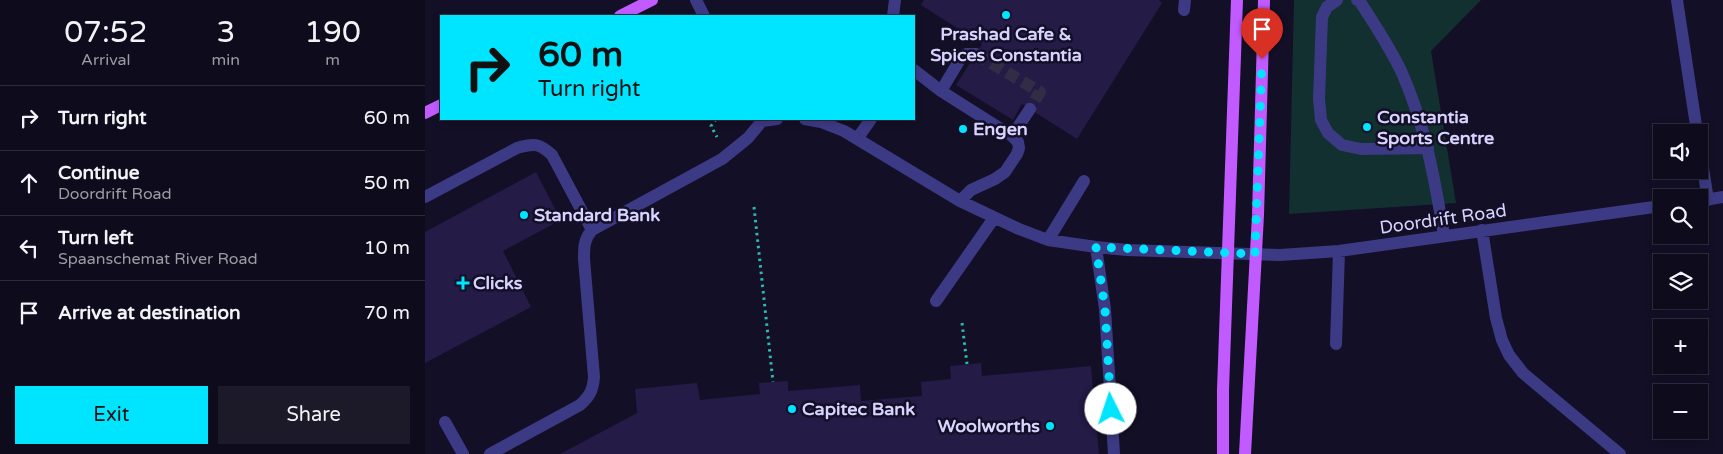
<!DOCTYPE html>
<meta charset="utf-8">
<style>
body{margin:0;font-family:"Varela Round",sans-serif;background:#1c1929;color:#f1f3f6;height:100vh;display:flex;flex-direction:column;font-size:19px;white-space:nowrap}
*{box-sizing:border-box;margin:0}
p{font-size:16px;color:#9b9ba3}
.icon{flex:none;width:28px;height:28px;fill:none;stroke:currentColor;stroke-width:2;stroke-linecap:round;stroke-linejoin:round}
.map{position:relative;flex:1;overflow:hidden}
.side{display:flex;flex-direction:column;background:#0e0b1c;width:425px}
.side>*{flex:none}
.hud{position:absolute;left:15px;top:15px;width:475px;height:105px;border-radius:0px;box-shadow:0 2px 8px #0003,0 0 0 1px #2e2b3b;background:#00e5ff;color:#111;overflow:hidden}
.controls{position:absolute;left:1228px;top:124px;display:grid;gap:10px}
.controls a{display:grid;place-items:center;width:55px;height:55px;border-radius:0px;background:#0e0b1c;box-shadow:0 2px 8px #0003,0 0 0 1px #2e2b3b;font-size:25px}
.pin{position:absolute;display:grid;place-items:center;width:42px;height:42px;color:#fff;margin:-51px -21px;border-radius:50% 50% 50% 0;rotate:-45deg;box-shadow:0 0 5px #0007}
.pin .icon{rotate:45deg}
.me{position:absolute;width:55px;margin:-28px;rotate:356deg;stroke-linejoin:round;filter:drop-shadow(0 0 4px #0008)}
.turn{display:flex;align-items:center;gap:18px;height:105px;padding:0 15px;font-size:22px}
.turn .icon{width:65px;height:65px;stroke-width:2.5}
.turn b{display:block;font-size:35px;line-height:42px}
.eta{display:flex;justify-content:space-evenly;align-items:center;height:85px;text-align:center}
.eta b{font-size:30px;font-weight:600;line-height:35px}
.button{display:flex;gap:10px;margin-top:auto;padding:10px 15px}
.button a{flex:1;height:58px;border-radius:0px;background:#00e5ff;color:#111;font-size:20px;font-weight:600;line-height:58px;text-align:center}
.button a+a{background:#1c1929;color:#f1f3f6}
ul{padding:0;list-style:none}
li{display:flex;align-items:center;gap:15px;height:65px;padding:0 15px;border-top:1px solid #2e2b3b}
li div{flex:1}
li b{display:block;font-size:19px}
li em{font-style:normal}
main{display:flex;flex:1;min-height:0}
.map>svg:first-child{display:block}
.green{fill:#12302f}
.building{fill:#241b47}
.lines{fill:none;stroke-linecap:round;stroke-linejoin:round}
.minor-tunnel{stroke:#312d47;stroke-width:12;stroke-dasharray:12 6;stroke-linecap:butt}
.path{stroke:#2fb8b0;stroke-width:3;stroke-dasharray:2.5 4;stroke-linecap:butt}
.minor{stroke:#3d3a85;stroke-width:12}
.major{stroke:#c25bff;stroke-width:12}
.route{stroke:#00e5ff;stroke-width:9;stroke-dasharray:0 16.2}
.poi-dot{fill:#00e5ff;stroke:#130f26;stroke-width:2}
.labels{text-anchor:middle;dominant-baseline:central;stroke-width:5;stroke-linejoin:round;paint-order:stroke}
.poi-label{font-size:18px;font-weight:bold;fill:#d9d4ff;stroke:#130f26;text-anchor:start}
.street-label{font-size:18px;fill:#d9d4ff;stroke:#130f26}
</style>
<main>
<section class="side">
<div class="eta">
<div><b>07:52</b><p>Arrival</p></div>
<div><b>3</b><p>min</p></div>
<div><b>190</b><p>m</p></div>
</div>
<ul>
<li><svg class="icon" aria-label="right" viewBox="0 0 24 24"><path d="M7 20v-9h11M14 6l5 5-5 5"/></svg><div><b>Turn right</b></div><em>60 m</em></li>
<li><svg class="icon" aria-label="ahead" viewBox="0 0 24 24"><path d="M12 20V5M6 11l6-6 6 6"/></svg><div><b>Continue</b><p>Doordrift Road</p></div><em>50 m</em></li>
<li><svg class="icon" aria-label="left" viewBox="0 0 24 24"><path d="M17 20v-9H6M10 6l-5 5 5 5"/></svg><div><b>Turn left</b><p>Spaanschemat River Road</p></div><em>10 m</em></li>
<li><svg class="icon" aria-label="arrive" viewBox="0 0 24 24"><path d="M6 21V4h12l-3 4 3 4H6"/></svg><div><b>Arrive at destination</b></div><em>70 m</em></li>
</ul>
<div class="button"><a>Exit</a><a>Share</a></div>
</section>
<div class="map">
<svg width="1298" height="454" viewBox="0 0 1298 454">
<rect width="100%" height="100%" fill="#130f26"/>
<path class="green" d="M869,0h187l-50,51 25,152 -167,11z"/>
<path class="building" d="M499,0h235l3,3 -85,136 -55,-35 -9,16 -57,-35 26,-41 -61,-39z
M111,172l25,48 -58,31 28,56 -106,56v-131z
M556,363l1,13 109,-10 8,88h-539l77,-41 -2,-24 62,-6 3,17 60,-6 -1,-11 29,-2v10l72,-6 1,16 61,-5 -1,-14 30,-3 -1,-13z"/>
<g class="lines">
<path class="minor-tunnel" d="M551,54l64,38 -10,17"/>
<path class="path" d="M291,119l-5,7 6,11
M329,207l19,175
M537,323l5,41"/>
<path class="minor" d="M271,0l8,16
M912,0l-10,7 -5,10 -3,82 2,21 7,13 14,12 19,4 67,-1
M932,0h2c15,24 31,47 43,73 23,52 33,107 42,163
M1252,0l20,132
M759,10l1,-10
M468,16l2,-16
M489,70l27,21 21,-35 4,-2h10
M516,91l71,45 18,-27
M336,119l1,2 15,-2
M380,119l16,3 23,9 116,70 59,28 29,11 48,7 31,3 153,5 59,-4 322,-45
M432,139l14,-20
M1274,142l9,58
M0,197l92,-49c17,-5 22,-5 35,7l40,75
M535,201l11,-11 24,-11 10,-7 12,-18 2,-6 -1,-6 -6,-6
M1274,201l24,-4
M1057,230l14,88 6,22 7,15 14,18 97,81
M623,240l36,-59
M671,247l9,62 9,145
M511,301l58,-83
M911,344l3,-93
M20,422l18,32
M65,454l90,-49c10,-9 13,-15 14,-28l-10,-118c0,-12 0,-20 8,-29l130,-71 26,-21 14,-17"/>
<path class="major" d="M195,16l32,-16
M0,113l16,-8
M798,454v-64l14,-390
M820,454l13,-239 6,-215"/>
</g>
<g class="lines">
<path class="route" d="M686,409l-6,-100 -9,-62 159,7 7,-195"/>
</g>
<g class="poi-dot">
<circle cx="581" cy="15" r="5"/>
<circle cx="942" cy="127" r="5"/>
<circle cx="538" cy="129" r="5"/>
<circle cx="99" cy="215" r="5"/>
<path d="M35.5 275.5h5v5h5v5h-5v5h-5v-5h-5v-5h5z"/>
<circle cx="367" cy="409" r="5"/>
<circle cx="625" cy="426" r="5"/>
</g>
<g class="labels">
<g class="poi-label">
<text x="581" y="34" text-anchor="middle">Prashad Cafe &amp;<tspan x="581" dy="21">Spices Constantia</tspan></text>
<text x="952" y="117">Constantia<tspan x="952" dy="21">Sports Centre</tspan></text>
<text x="548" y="129">Engen</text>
<text x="109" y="215">Standard Bank</text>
<text x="48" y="283">Clicks</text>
<text x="377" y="409">Capitec Bank</text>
<text x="615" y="426" text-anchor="end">Woolworths</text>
</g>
<g class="street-label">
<text transform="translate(1018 219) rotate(-8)">Doordrift Road</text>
</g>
</g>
</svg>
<div class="controls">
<a><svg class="icon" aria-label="sound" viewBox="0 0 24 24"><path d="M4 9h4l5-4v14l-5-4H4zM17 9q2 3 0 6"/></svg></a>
<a><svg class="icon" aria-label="search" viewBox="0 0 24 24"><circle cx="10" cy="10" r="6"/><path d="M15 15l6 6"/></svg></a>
<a><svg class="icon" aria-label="layers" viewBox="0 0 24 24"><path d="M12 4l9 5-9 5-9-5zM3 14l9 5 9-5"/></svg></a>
<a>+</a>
<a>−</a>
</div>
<div class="pin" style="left:837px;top:59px;background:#d93025"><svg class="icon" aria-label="arrive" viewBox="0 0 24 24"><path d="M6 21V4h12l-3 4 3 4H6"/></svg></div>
<svg class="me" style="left:686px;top:409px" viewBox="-20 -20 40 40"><circle r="19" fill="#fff"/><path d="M0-13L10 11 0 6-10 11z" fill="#00e5ff"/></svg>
<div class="hud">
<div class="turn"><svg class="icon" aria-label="right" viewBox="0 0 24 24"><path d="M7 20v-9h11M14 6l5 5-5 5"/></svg><div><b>60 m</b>Turn right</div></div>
</div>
</div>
</main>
